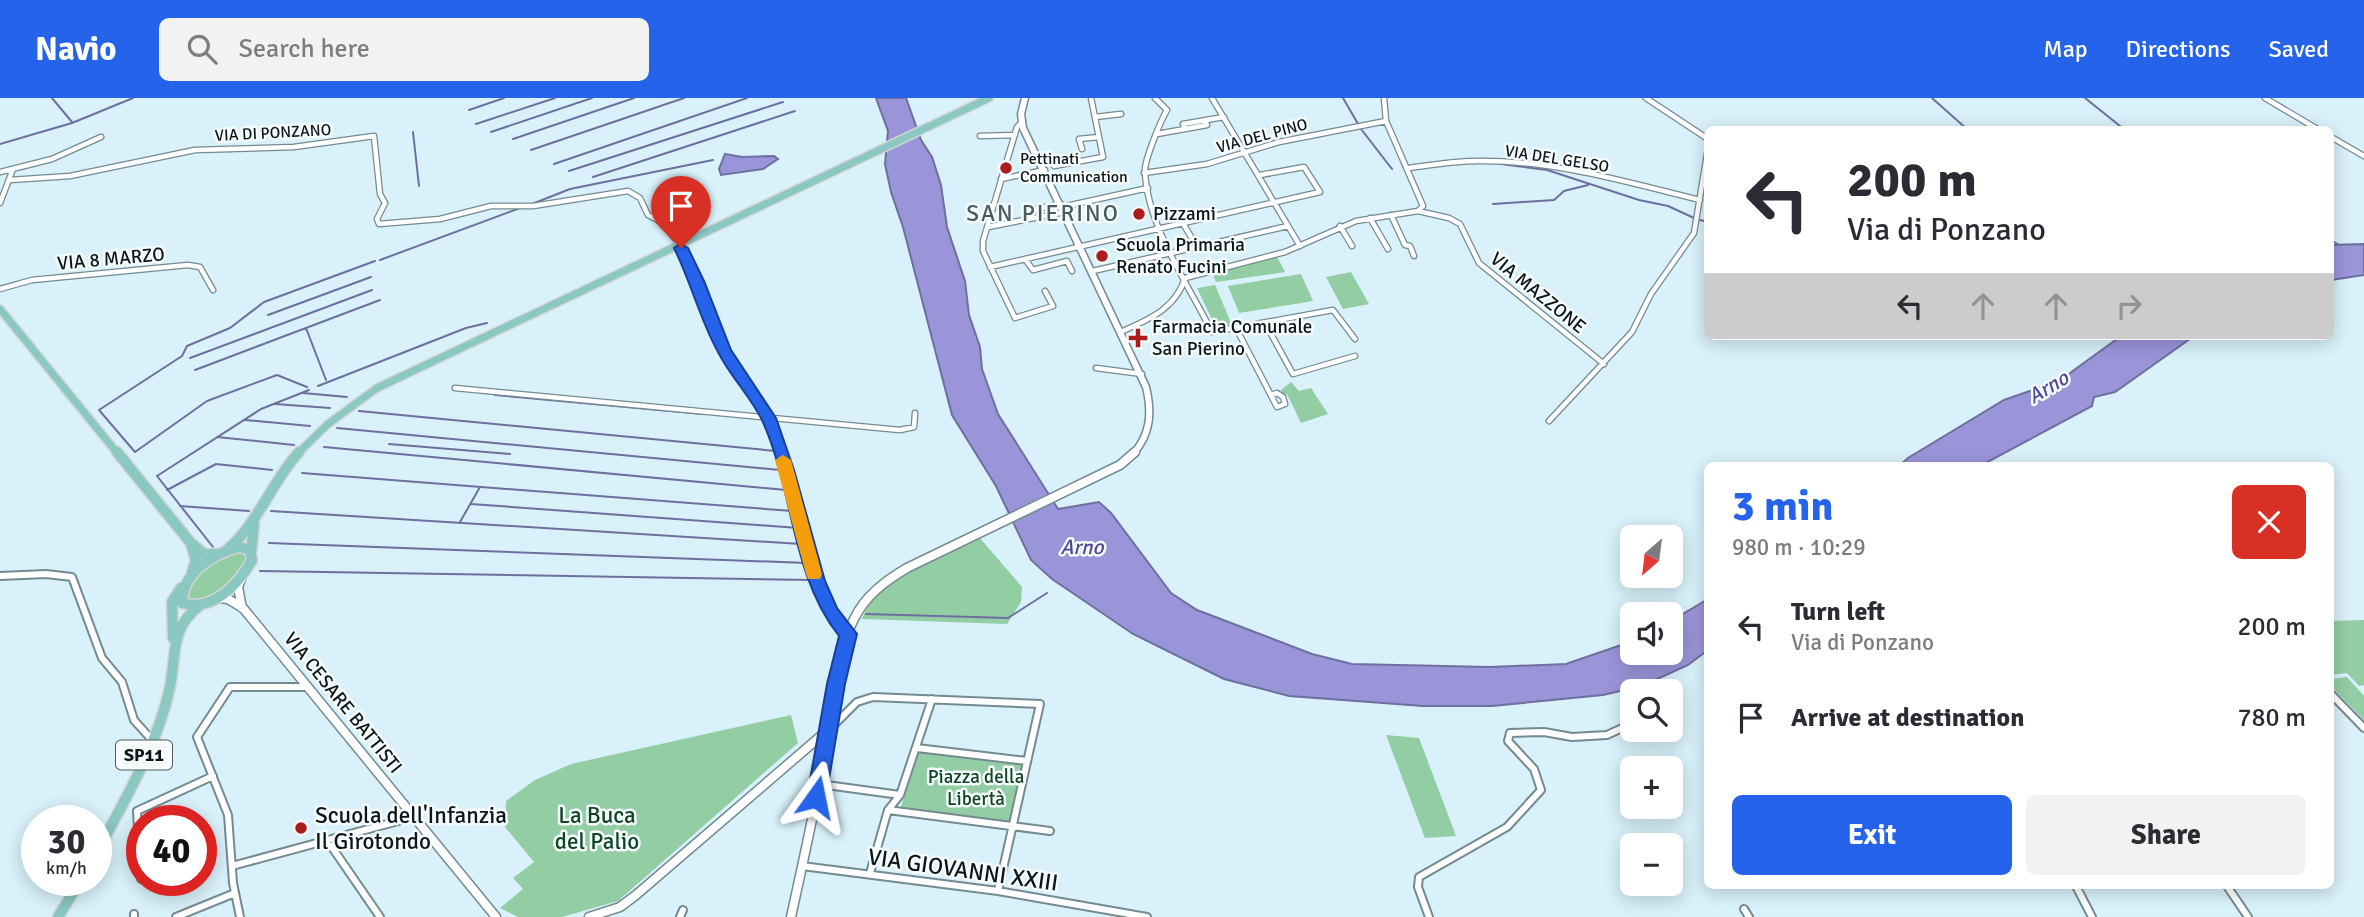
<!DOCTYPE html>
<meta charset="utf-8">
<style>
body{margin:0;font-family:Signika,sans-serif;background:#f2f2f3;color:#2b2b33;height:100vh;display:flex;flex-direction:column;font-size:26px;white-space:nowrap}
*{box-sizing:border-box;margin:0}
p{font-size:23px;color:#7c7c81}
.icon{flex:none;width:38px;height:38px;fill:none;stroke:currentColor;stroke-width:2;stroke-linecap:round;stroke-linejoin:round}
.map{position:relative;flex:1;overflow:hidden}
.details{position:absolute;left:1704px;top:364px;width:630px;height:427px;display:flex;flex-direction:column;background:#fff;border-radius:10px;box-shadow:0 4px 18px #0003}
.details>*{flex:none}
.guide{position:absolute;left:1704px;top:28px;width:630px;height:214px;border-radius:10px;box-shadow:0 4px 18px #0003;background:#fff;color:#2b2b33;overflow:hidden}
.needle{width:46px;rotate:208deg}
.buttons{position:absolute;left:1620px;top:427px;display:grid;gap:14px}
.buttons a{display:grid;place-items:center;width:63px;height:63px;border-radius:10px;background:#fff;box-shadow:0 4px 18px #0003;font-size:35px}
.speed{position:absolute;left:21px;top:707px;display:flex;gap:14px;font-size:35px;font-weight:700;text-align:center}
.speed>*{display:grid;place-content:center;width:91px;height:91px;border-radius:50%;background:#fff;box-shadow:0 4px 18px #0003;line-height:1}
.speed small{font-size:18px;font-weight:400}
.speed .limit{border:10px solid #d22;background:#fff;color:#111}
.pin{position:absolute;display:grid;place-items:center;width:60px;height:60px;color:#fff;margin:-72px -30px;border-radius:50% 50% 50% 0;rotate:-45deg;box-shadow:0 0 7px #0007}
.pin .icon{rotate:45deg}
.me{position:absolute;width:77px;margin:-38px;rotate:12deg;stroke-linejoin:round;filter:drop-shadow(0 0 5px #0008)}
.turn{display:flex;align-items:center;gap:24px;height:147px;padding:0 28px;font-size:32px}
.turn .icon{width:91px;height:91px;stroke-width:2.5}
.turn b{display:block;font-size:49px;line-height:60px}
.lanes{display:flex;align-items:center;height:66px;padding:0 28px;background:#0003;justify-content:center;gap:35px;direction:ltr}
.lanes .off{opacity:.35}
.round{display:grid;place-items:center;flex:none;width:74px;height:74px;border-radius:10px;background:#f2f2f3}
.overview{display:flex;align-items:center;justify-content:space-between;height:119px;padding:0 28px}
h1{font-size:42px;font-weight:700;line-height:52px;color:#2563eb}
.cta{display:flex;gap:14px;margin-top:auto;padding:14px 28px}
.cta a{flex:1;height:80px;border-radius:10px;background:#2563eb;color:#fff;font-size:28px;font-weight:700;line-height:80px;text-align:center}
.cta a+a{background:#f2f2f3;color:#2b2b33}
ul{padding:0;list-style:none}
li{display:flex;align-items:center;gap:21px;height:91px;padding:0 28px}
li div{flex:1}
li b{display:block;font-size:26px}
li em{font-style:normal}
header{display:flex;align-items:center;gap:42px;box-sizing:border-box;height:98px;padding:0 35px;background:#2563eb;color:#fff}
header strong{font-size:33px}
nav{display:flex;gap:38px;margin-inline-start:auto;font-size:24px}
.search{width:490px;height:63px;background:#f2f2f3;display:flex;align-items:center;gap:18px;box-sizing:border-box;padding:0 24px;border-radius:10px;color:#7c7c81;font-size:26px}
.map>svg:first-child{display:block}
.green{fill:#93cda4}
.water{fill:#9a95d9;stroke:#6f6f9f;stroke-width:2}
.lines{fill:none;stroke-linecap:round;stroke-linejoin:round}
.stream{stroke:#6f6f9f;stroke-width:2}
.minor-far1-casing{stroke:#748a91;stroke-width:7}
.minor-casing{stroke:#748a91;stroke-width:10}
.tertiary-far1-casing{stroke:#748a91;stroke-width:9}
.tertiary-casing{stroke:#748a91;stroke-width:11}
.primary-far1-casing{stroke:#d3d5d5;stroke-width:10}
.primary-casing{stroke:#d3d5d5;stroke-width:13}
.minor-far1{stroke:#fff;stroke-width:4.5}
.minor{stroke:#fff;stroke-width:6}
.tertiary-far1{stroke:#fff;stroke-width:6}
.tertiary{stroke:#fff;stroke-width:8}
.primary-far1{stroke:#8bc8c2;stroke-width:7}
.primary{stroke:#8bc8c2;stroke-width:10}
.route{fill:#2563eb;stroke:#184099;stroke-width:2}
.slow{fill:#f59e0b}
.poi-dot{fill:#ad1c1a;stroke:#f6fbfc;stroke-width:2.5}
.labels{text-anchor:middle;dominant-baseline:central;stroke-width:5;stroke-linejoin:round;paint-order:stroke}
.far-street-label{font-size:16px;fill:#0c1517;stroke:#f6fbfc}
.far-poi-label{font-size:16px;fill:#0c1517;stroke:#f6fbfc;text-anchor:start}
.shield{fill:#f6fbfc;stroke:#525a5c;stroke-width:2}
.shield-label{font-size:18px;font-weight:bold;fill:#0c1517}
.poi-label{font-size:19px;fill:#0c1517;stroke:#f6fbfc;text-anchor:start}
.street-label{font-size:19px;fill:#0c1517;stroke:#f6fbfc}
.park-label{font-size:19px;fill:#0e4526;stroke:#f6fbfc}
.water-label{font-size:21px;font-style:italic;fill:#544799;stroke:#f6fbfc}
.quarter-label{font-size:23px;letter-spacing:2px;fill:#455a61;stroke:#f6fbfc}
.near-poi-label{font-size:23px;fill:#0c1517;stroke:#f6fbfc;text-anchor:start}
.near-park-label{font-size:23px;fill:#0e4526;stroke:#f6fbfc}
.near-street-label{font-size:23px;fill:#0c1517;stroke:#f6fbfc}
</style>
<header>
<strong>Navio</strong>
<div class="search"><svg class="icon" aria-label="search" viewBox="0 0 24 24"><circle cx="10" cy="10" r="6"/><path d="M15 15l6 6"/></svg>Search here</div>
<nav><a>Map</a><a>Directions</a><a>Saved</a></nav>
</header>
<div class="map">
<svg width="2364" height="819" viewBox="0 0 2364 819">
<rect width="100%" height="100%" fill="#d9f1fa"/>
<path class="green" d="M1277,159l8,15 -69,10 -4,-9z
M1351,174l18,32 -26,5 -17,-32z
M1301,176l12,27 -74,12 -11,-27z
M1215,187l17,40 -16,3 -19,-40z
M1291,284l8,9 12,-3 17,26 -27,9 -14,-29h-4l-2,-4z
M979,439l43,50 -1,15 -14,22 -145,-5c17,-46 76,-62 117,-82z
M232,453l14,1 2,9c-17,25 -30,39 -62,39l-1,-11 14,-17z
M2364,522v65l-5,1 -12,-13 -16,2v-54z
M2347,579l17,19v24l-33,-34v-7z
M791,617l7,28 -180,158 -56,16h-44l-18,-9 23,-19 -10,-11 21,-16 -29,-35 1,-26 29,-21 36,-16z
M1386,637l33,3 37,98 -31,2z
M917,650l110,13 -15,65 -112,-15z"/>
<path class="water" d="M876,0h30l15,42 11,17 9,28 6,42 18,54 4,34 11,32 2,22 16,45 60,95 41,-7 12,11 60,80 26,17 115,44 40,10 138,3 76,-3 67,-23v12h38v-32l37,-22v51l-20,15 -46,21 -39,9 -111,11h-69l-134,-10 -65,-17 -91,-45 -81,-55 -21,-19 -35,-74 -44,-71 -49,-188 -12,-35 -6,-28 3,-33z
M725,56l17,3 32,-1 4,3 -15,10 -42,6 -2,-6z
M2364,146v31l-33,5v-35z
M2121,238h73l-79,56 -21,5 -2,9 -110,59h-82l8,-7 96,-58 55,-19z"/>
<g class="lines">
<path class="stream" d="M52,0l20,24
M1343,0l18,31 31,40
M1932,0l36,32
M2085,0l40,32
M469,12l35,-12
M476,26l79,-26
M413,34l6,54
M491,34l101,-34
M513,41l121,-41
M0,46l72,-21 61,-25
M531,52l153,-52
M554,66l193,-66
M1501,66l46,6 92,30 29,6 26,12
M569,73l214,-69
M593,79l202,-66
M532,106l38,-15 143,-29
M1493,106l61,-4 10,-9 24,-6
M1700,122l8,2
M2331,142l8,5
M380,162l140,-52
M268,217l103,-38
M306,230l20,52
M190,260l182,-68
M195,272l185,-70
M318,288l148,-58 21,-5
M307,289l-30,-12 -70,26 -72,51 -36,-42 83,-54 5,-10 43,-18 34,-26 111,-41
M303,295l44,4
M495,297l208,19
M275,306l55,4
M359,313l417,40
M245,322l65,6
M337,330l443,42
M217,339l77,8
M389,346l121,10
M324,349l462,43
M302,375l490,38
M167,392l49,-26 56,6
M471,406l327,24
M180,408l69,5
M271,413l530,33
M460,424l20,-35
M269,445l538,20
M213,449l-56,-71 104,-67 48,-19
M260,473l552,9
M866,516l142,4 39,-25"/>
<g class="minor-far1-casing">
<path id="minor-far1" d="M1155,0l12,12c-6,10 -22,49 -22,60 1,54 43,114 67,162l121,-22 22,29
M1212,0l88,148
M1384,0l2,23 37,85 -5,5
M1646,0l62,41
M2265,0l54,32
M1095,19l26,-3
M1022,24l-5,5 -34,114v10l32,67 38,-12 -8,-15
M1185,31l22,-4 -2,-5
M1157,36l28,-5 -2,-5 41,-7
M980,38l35,-1
M2331,39l33,19
M1082,51l-3,-10 20,-2
M1048,58l6,10 49,-9 -12,-59
M1408,70c23,-3 46,-7 70,-7 75,-1 149,21 222,39
M0,74l52,-13 49,-22
M1144,75l63,-9 72,-22 107,-21
M1001,81l44,-9
M10,82l60,-4 125,-26 99,-3 80,-11 6,58 5,9 -8,16 2,5 61,-5 51,-13h42l95,-15 12,7 8,17 12,6 17,20
M0,105l13,-34
M1062,109l86,-19
M1391,117l14,30 5,1 4,10
M1370,120l18,31
M1028,121l-2,-8 35,-7
M1184,127l13,22
M1340,128l12,20
M988,129l77,-15
M681,150l43,103 45,67 12,36
M1025,161l8,11 34,-9 5,10
M990,169l330,-75 -16,-25 -44,8
M1093,173l195,-45
M1185,180l100,-26 71,-31 62,-10 31,7 11,6 19,39 125,101
M0,191l32,-9 156,-15 12,2 13,23
M1265,225l28,51 62,-18
M1236,230l41,79 8,-3 -2,-7 -6,-4 -6,2
M1123,233c27,-12 53,-23 62,-53
M1096,270l46,6
M455,290l445,42 14,-3 1,-14
M1549,323l83,-89 19,-38 43,-61 14,-85"/>
</g>
<g class="minor-casing">
<path id="minor" d="M780,354c20,61 26,130 67,181
M0,478l46,-2 26,3 30,81 20,24 12,38 17,19
M2331,596l33,34
M830,631l27,-27 16,-5 167,7 -42,187
M917,650l110,13
M819,686l81,11
M888,712l162,21
M327,742l53,77
M232,768l181,-49
M802,768l196,25 149,26
M870,775l18,-63 12,-15 32,-96
M141,781l-4,-68 76,-35
M2076,788l16,31
M2227,788l21,31
M1744,811l5,8
M134,816v3
M176,819l59,-24
M240,819l-7,-34 -5,-68 -31,-78 33,-50h77
M680,819l3,-7
M1429,819l-11,-30 1,-10 88,-50 34,-37 -7,-21 -26,-28 2,-8 34,-1 28,5 35,-2 26,-12"/>
</g>
<g class="tertiary-far1-casing">
<path id="tertiary-far1" d="M1025,0l-4,16 2,14 123,259c6,25 5,47 -13,67"/>
</g>
<g class="tertiary-casing">
<path id="tertiary" d="M241,481l-3,8 4,21
M219,500l9,1 15,9 253,309
M589,819l31,-10 16,-12 193,-166
M791,819c13,-59 26,-118 37,-178 7,-40 7,-84 26,-120 11,-23 31,-38 53,-51l213,-103 15,-13"/>
</g>
<g class="primary-far1-casing">
<path id="primary-far1" d="M0,211l118,145
M297,356l31,-30 49,-36 612,-290"/>
</g>
<g class="primary-casing">
<path id="primary" d="M117,354l73,90 14,12h14
M191,446l5,16 -4,13
M239,449l11,3 2,10c-14,25 -39,52 -70,43 0,-30 30,-49 57,-56z
M226,453c32,-27 45,-68 73,-99
M251,455l3,-29
M173,540l-1,-36 9,-14
M96,756c28,-53 61,-107 74,-167 7,-35 -1,-57 30,-82
M58,819l23,-37"/>
</g>
<use href="#minor-far1" class="minor-far1"/>
<use href="#minor" class="minor"/>
<use href="#tertiary-far1" class="tertiary-far1"/>
<use href="#tertiary" class="tertiary"/>
<use href="#primary-far1" class="primary-far1"/>
<use href="#primary" class="primary"/>
</g>
<path class="route" d="M681,146l7,4 16,33 27,69 45,68 18,52 31,111 12,27 20,26 -12,50 -19,113 -3,6 -7,2 -6,-2 -3,-6 20,-113 12,-48c-49,-62 -45,-146 -77,-216 -12,-24 -32,-44 -44,-68 -18,-32 -27,-70 -44,-104z"/>
<path class="slow" d="M783,357l8,5 31,114 -2,5h-12l-2,-5 -31,-114z"/>
<g class="poi-dot">
<circle cx="1006" cy="70" r="7"/>
<circle cx="1139" cy="116" r="7"/>
<circle cx="1102" cy="158" r="7"/>
<path d="M1134.5 229.5h7v7h7v7h-7v7h-7v-7h-7v-7h7z"/>
<circle cx="301" cy="730" r="7"/>
</g>
<g class="labels">
<g class="far-street-label">
<text transform="translate(273 35) rotate(-3)">VIA DI PONZANO</text>
<text transform="translate(1262 38) rotate(-15)">VIA DEL PINO</text>
<text transform="translate(1557 61) rotate(9)">VIA DEL GELSO</text>
</g>
<g class="far-poi-label">
<text x="1020" y="61">Pettinati<tspan x="1020" dy="18">Communication</tspan></text>
</g>
<rect class="shield" x="116" y="642.5" width="56" height="29" rx="5"/>
<g class="shield-label">
<text x="144" y="657">SP11</text>
</g>
<g class="poi-label">
<text x="1153" y="116">Pizzami</text>
<text x="1116" y="147">Scuola Primaria<tspan x="1116" dy="22">Renato Fucini</tspan></text>
<text x="1152" y="229">Farmacia Comunale<tspan x="1152" dy="22">San Pierino</tspan></text>
</g>
<g class="street-label">
<text transform="translate(111 161) rotate(-5)">VIA 8 MARZO</text>
<text transform="translate(1538 195) rotate(39)">VIA MAZZONE</text>
<text transform="translate(343 605) rotate(51)">VIA CESARE BATTISTI</text>
</g>
<g class="park-label">
<text x="976" y="679">Piazza della<tspan x="976" dy="22">Libertà</tspan></text>
</g>
<g class="water-label">
<text transform="translate(2048 289) rotate(-31)">Arno</text>
<text x="1082" y="449">Arno</text>
</g>
<g class="quarter-label">
<text x="1043" y="115">SAN PIERINO</text>
</g>
<g class="near-poi-label">
<text x="315" y="717">Scuola dell'Infanzia<tspan x="315" dy="26">Il Girotondo</tspan></text>
</g>
<g class="near-park-label">
<text x="597" y="717">La Buca<tspan x="597" dy="26">del Palio</tspan></text>
</g>
<g class="near-street-label">
<text transform="translate(963 772) rotate(8)">VIA GIOVANNI XXIII</text>
</g>
</g>
</svg>
<div class="buttons">
<a><svg class="needle" viewBox="-14 -14 28 28"><path d="M0-13l5 13h-10z" fill="#e53935"/><path d="M0 13l5-13h-10z" fill="#7c7c81"/></svg></a>
<a><svg class="icon" aria-label="sound" viewBox="0 0 24 24"><path d="M4 9h4l5-4v14l-5-4H4zM17 9q2 3 0 6"/></svg></a>
<a><svg class="icon" aria-label="search" viewBox="0 0 24 24"><circle cx="10" cy="10" r="6"/><path d="M15 15l6 6"/></svg></a>
<a>+</a>
<a>−</a>
</div>
<div class="speed"><div>30<small>km/h</small></div><div class="limit">40</div></div>
<div class="pin" style="left:681px;top:150px;background:#d93025"><svg class="icon" aria-label="arrive" viewBox="0 0 24 24"><path d="M6 21V4h12l-3 4 3 4H6"/></svg></div>
<svg class="me" style="left:816px;top:699px" viewBox="-20 -20 40 40"><path d="M0-17L14 15 0 8-14 15z" fill="#2563eb" stroke="#fff" stroke-width="4"/></svg>
<div class="guide">
<div class="turn"><svg class="icon" aria-label="left" viewBox="0 0 24 24"><path d="M17 20v-9H6M10 6l-5 5 5 5"/></svg><div><b>200 m</b>Via di Ponzano</div></div>
<div class="lanes"><svg class="icon" aria-label="left" viewBox="0 0 24 24"><path d="M17 20v-9H6M10 6l-5 5 5 5"/></svg><svg class="icon off" aria-label="ahead" viewBox="0 0 24 24"><path d="M12 20V5M6 11l6-6 6 6"/></svg><svg class="icon off" aria-label="ahead" viewBox="0 0 24 24"><path d="M12 20V5M6 11l6-6 6 6"/></svg><svg class="icon off" aria-label="right" viewBox="0 0 24 24"><path d="M7 20v-9h11M14 6l5 5-5 5"/></svg></div>
</div>
<section class="details">
<div class="overview"><div><h1>3 min</h1><p>980 m · 10:29</p></div><a class="round" style="background:#d93025;color:#fff"><svg class="icon" aria-label="close" viewBox="0 0 24 24"><path d="M6 6l12 12M18 6L6 18"/></svg></a></div>
<ul>
<li><svg class="icon" aria-label="left" viewBox="0 0 24 24"><path d="M17 20v-9H6M10 6l-5 5 5 5"/></svg><div><b>Turn left</b><p>Via di Ponzano</p></div><em>200 m</em></li>
<li><svg class="icon" aria-label="arrive" viewBox="0 0 24 24"><path d="M6 21V4h12l-3 4 3 4H6"/></svg><div><b>Arrive at destination</b></div><em>780 m</em></li>
</ul>
<div class="cta"><a>Exit</a><a>Share</a></div>
</section>
</div>
